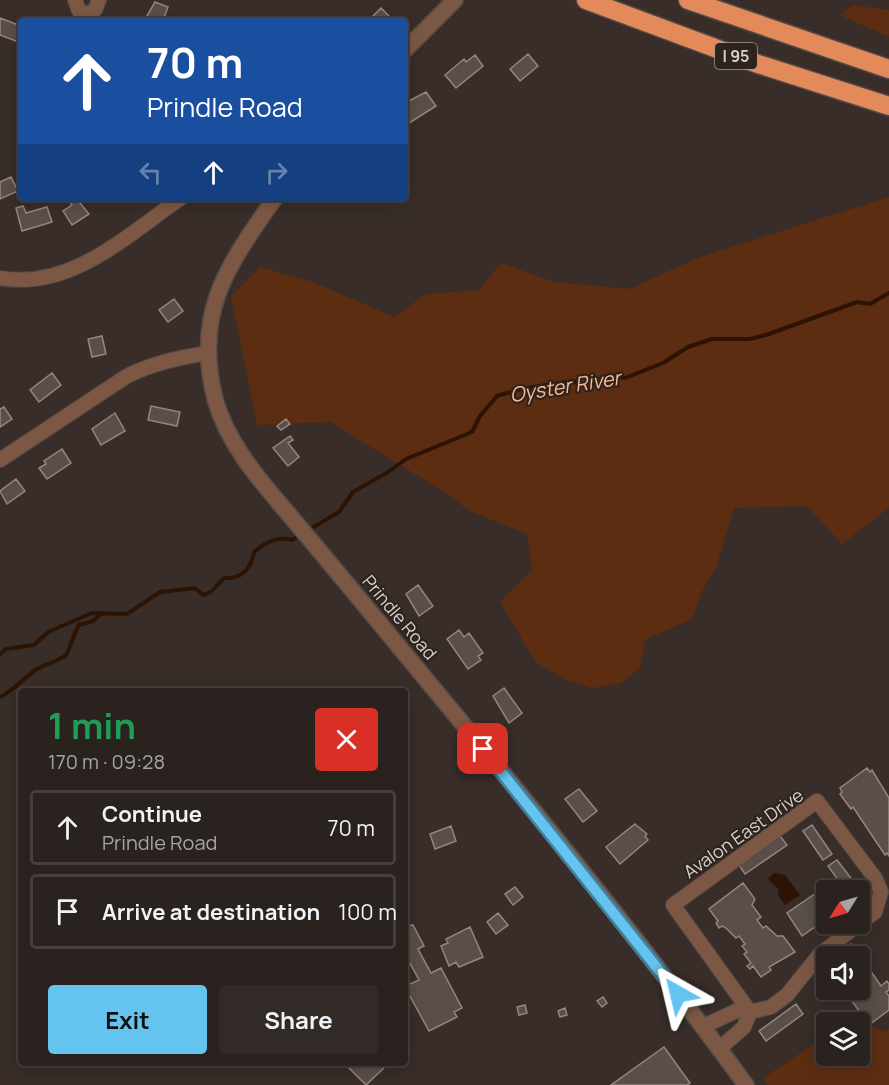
<!DOCTYPE html>
<meta charset="utf-8">
<style>
body{margin:0;font-family:Manrope,sans-serif;background:#322a27;color:#f1f3f6;height:100vh;display:flex;flex-direction:column;font-size:22px;white-space:nowrap}
*{box-sizing:border-box;margin:0}
p{font-size:20px;color:#a5a4a4}
.icon{flex:none;width:33px;height:33px;fill:none;stroke:currentColor;stroke-width:2;stroke-linecap:round;stroke-linejoin:round}
.map{position:relative;flex:1;overflow:hidden}
.side{position:absolute;left:18px;top:688px;width:390px;height:378px;display:flex;flex-direction:column;background:#2a221e;border-radius:6px;box-shadow:0 3px 15px #0003,0 0 0 2px #463f3c}
.side>*{flex:none}
.guide{position:absolute;left:18px;top:18px;width:390px;height:183px;border-radius:6px;box-shadow:0 3px 15px #0003,0 0 0 2px #463f3c;background:#1a4fa0;color:#fff;overflow:hidden}
.needle{width:39px;rotate:233deg}
.tools{position:absolute;left:816px;top:880px;display:grid;gap:12px}
.tools a{display:grid;place-items:center;width:54px;height:54px;border-radius:6px;background:#2a221e;box-shadow:0 3px 15px #0003,0 0 0 2px #463f3c;font-size:30px}
.pin{position:absolute;display:grid;place-items:center;width:51px;height:51px;color:#fff;margin:-26px;border-radius:12px;box-shadow:0 3px 9px #0006}
.me{position:absolute;width:66px;margin:-33px;rotate:323deg;stroke-linejoin:round;filter:drop-shadow(0 0 4px #0008)}
.turn{display:flex;align-items:center;gap:21px;height:126px;padding:0 30px;font-size:27px}
.turn .icon{width:78px;height:78px;stroke-width:2.5}
.turn b{display:block;font-size:42px;line-height:51px}
.lanes{display:flex;align-items:center;height:57px;padding:0 30px;background:#0003;justify-content:center;gap:30px;direction:ltr}
.lanes .off{opacity:.35}
.round{display:grid;place-items:center;flex:none;width:63px;height:63px;border-radius:6px;background:#322a27}
.overview{display:flex;align-items:center;justify-content:space-between;height:102px;padding:0 30px}
h1{font-size:36px;font-weight:700;line-height:45px;color:#1e9e55}
.cta{display:flex;gap:12px;margin-top:auto;padding:12px 30px}
.cta a{flex:1;height:69px;border-radius:6px;background:#65c4ef;color:#111;font-size:24px;font-weight:700;line-height:69px;text-align:center}
.cta a+a{background:#322a27;color:#f1f3f6}
ul{padding:0;list-style:none}
li{display:flex;align-items:center;gap:18px;height:75px;margin:0 12px 9px;padding:0 18px;border:3px solid #463f3c;border-radius:6px}
li div{flex:1}
li b{display:block;font-size:22px}
li em{font-style:normal}
.map>svg:first-child{display:block}
.green{fill:#5c2d10}
.water{fill:#2d1304}
.lines{fill:none;stroke-linecap:round;stroke-linejoin:round}
.stream{stroke:#2d1304;stroke-width:4}
.building{fill:#5a4e48;stroke:#93867f;stroke-width:1.5}
.minor-casing{stroke:#554a46;stroke-width:16}
.tertiary-casing{stroke:#554a46;stroke-width:18}
.motorway-casing{stroke:#554a46;stroke-width:21}
.minor{stroke:#7c5844;stroke-width:14}
.tertiary{stroke:#7c5844;stroke-width:15}
.motorway{stroke:#e28a59;stroke-width:18}
.route-casing{stroke:#427f9b;stroke-width:15}
.route{stroke:#65c4ef;stroke-width:10}
.labels{text-anchor:middle;dominant-baseline:central;stroke-width:4.5;stroke-linejoin:round;paint-order:stroke}
.shield{fill:#2e241e;stroke:#a49c98;stroke-width:1.5}
.shield-label{font-size:16px;font-weight:bold;fill:#d7d0cc}
.street-label{font-size:18px;fill:#d7d0cc;stroke:#2e241e}
.water-label{font-size:20px;font-style:italic;fill:#fdb994;stroke:#2e241e}
</style>
<div class="map">
<svg width="889" height="1085" viewBox="0 0 889 1085">
<rect width="100%" height="100%" fill="#382d28"/>
<path class="green" d="M852,5l37,5v27l-49,-22z
M889,197v311l-47,36 -35,-38 -73,2 -18,60 -15,25 -8,25 -48,22 -5,28 -19,15 -29,5 -26,-8 -30,-17 -36,-61 32,-32 -5,-36 -57,-23 -29,-21 -111,-68 -73,3 -26,-129 29,-29 56,16 78,34 32,-23 53,-4 22,-27 53,19 75,7 71,-32z
M852,1019l33,13 4,-3v56h-121l-5,-7 63,-42v20h34v-33h-13z"/>
<path class="water" d="M774,873l11,2 15,20 -15,10 -7,-10 1,-5 -11,-11z"/>
<g class="lines">
<path class="stream" d="M307,531l32,-19 14,-20 35,-20 18,-13 66,-27 8,-16 17,-20 24,-7 51,-8 15,4 23,-10 15,3 38,-15 25,-16 24,-8h38l19,-5 88,-32 13,2 19,-11
M0,654l6,-5 28,-4 14,-13 44,-19 35,1 33,-22 35,-4 8,7 8,-3 13,-14c18,1 27,-9 30,-26 12,-10 23,-16 38,-12l8,-5
M0,697c15,-7 23,-19 37,-28 9,-5 22,-8 29,-14 3,-3 8,-23 13,-30l14,-4 9,-8"/>
</g>
<path class="building" d="M155,2l13,5 -4,11 7,3h-27z
M381,8l10,10 -2,3h-21z
M0,18l21,8v17l-21,-8z
M528,54l10,12 -18,15 -10,-12z
M475,55l8,11 -27,22 -11,-13 19,-16 2,3z
M426,92l10,14 -30,19 1,-23z
M11,177l7,14 -18,8v-17z
M76,198l13,16 -17,11 -9,-14 9,-6 -4,-6z
M23,206l3,7 21,-6 5,15 -30,9 -6,-23z
M174,299l9,12 -15,11 -9,-12z
M102,336l4,18 -14,3 -4,-18z
M52,373l9,12 -22,17 -9,-12z
M151,406l29,6 -3,14 -29,-6z
M4,407l8,12 -12,8v-18z
M115,413l10,18 -24,14 -9,-16z
M286,419l4,5 -9,6 -4,-4z
M290,436l3,4 -5,3 11,14 -11,9 -15,-18z
M62,449l9,14 -24,16 -8,-11 7,-4 -2,-3z
M16,479l9,12 -18,13 -7,-13z
M418,585l15,21 -14,10 -13,-22z
M459,630l5,7 5,-4 14,20 -5,3 3,4 -13,9 -21,-30z
M504,688l18,25 -13,10 -16,-27z
M867,768l3,4 2,-2 17,28v58l-2,-3 -2,2 -32,-48 -2,2 -11,-15 2,-2 -2,-4z
M579,789l18,22 -14,11 -18,-23z
M635,824l12,10 -2,2 3,4 -28,24 -14,-17z
M812,825l20,29 -9,6 -20,-29z
M451,826l5,15 -21,8 -5,-15z
M780,836l7,9 -42,29 -6,-9z
M837,860l26,34 -3,3v-6h-14l-18,-25z
M743,883l12,16 -3,6 9,12 -4,3 6,8 3,-2 11,10h6l12,16 -26,15 2,3 -10,7 -8,-11 -3,3 -3,-3 4,-3 -7,-9 3,-2 -5,-6 3,-2 -6,-8 -3,2 -10,-10 -4,-2 -3,2 -3,-5 2,-2 -9,-12z
M515,887l8,10 -10,8 -8,-11z
M816,893l10,16v10l-24,17 -15,-23z
M498,913l10,12 -12,9 -9,-12z
M413,925l11,21 -6,3 13,24 10,-5 21,40 -8,4 3,5 -28,14 -24,-44v-4l1,3 13,-6 -14,-26v-28z
M470,927l13,30 -24,10 -3,-5 -7,4 -8,-20 7,-3 -2,-4z
M851,944l10,13 5,-4 5,6 -6,4 16,23 6,-5 2,3v6l-3,2 3,4v14l-20,15 -25,-35h16v-33h-26z
M603,997l4,6 -5,4 -5,-6z
M796,1004l7,10 -37,27 -7,-10z
M525,1005l2,8 -8,2 -2,-8z
M565,1008l2,7 -7,2 -2,-6z
M664,1047l26,36 -3,2h-76z
M345,1064h43l-22,21z"/>
<g class="lines">
<g class="minor-casing">
<path id="minor" d="M75,0l4,11 8,3 8,-4 4,-10
M0,278c70,13 127,-43 181,-80
M0,460l127,-84c26,-13 53,-19 82,-23
M702,1027l34,-16 14,1 21,-5 16,-12 33,-41 55,-42 6,-20 -6,-14 -58,-77 -144,104 77,107
M719,1049l25,-22 6,-15"/>
</g>
<g class="tertiary-casing">
<path id="tertiary" d="M405,50l50,-50
M275,198c-47,67 -82,114 -60,201 14,51 54,91 87,131 33,39 65,78 98,118 119,143 236,287 346,437"/>
</g>
<g class="motorway-casing">
<path id="motorway" d="M586,0l172,64 131,42
M688,0l201,69"/>
</g>
<use href="#minor" class="minor"/>
<use href="#tertiary" class="tertiary"/>
<use href="#motorway" class="motorway"/>
</g>
<g class="lines">
<g class="route-casing">
<path id="route" d="M483,749l195,245"/>
</g>
<use href="#route" class="route"/>
</g>
<g class="labels">
<rect class="shield" x="715" y="43" width="42" height="26" rx="4.5"/>
<g class="shield-label">
<text x="736" y="56">I 95</text>
</g>
<g class="street-label">
<text transform="translate(400 617) rotate(50)">Prindle Road</text>
<text transform="translate(743 833) rotate(-35)">Avalon East Drive</text>
</g>
<g class="water-label">
<text transform="translate(565 386) rotate(-9)">Oyster River</text>
</g>
</g>
</svg>
<div class="tools">
<a><svg class="needle" viewBox="-14 -14 28 28"><path d="M0-13l5 13h-10z" fill="#e53935"/><path d="M0 13l5-13h-10z" fill="#a5a4a4"/></svg></a>
<a><svg class="icon" aria-label="sound" viewBox="0 0 24 24"><path d="M4 9h4l5-4v14l-5-4H4zM17 9q2 3 0 6"/></svg></a>
<a><svg class="icon" aria-label="layers" viewBox="0 0 24 24"><path d="M12 4l9 5-9 5-9-5zM3 14l9 5 9-5"/></svg></a>
</div>
<div class="pin" style="left:483px;top:749px;background:#d93025"><svg class="icon" aria-label="arrive" viewBox="0 0 24 24"><path d="M6 21V4h12l-3 4 3 4H6"/></svg></div>
<svg class="me" style="left:678px;top:994px" viewBox="-20 -20 40 40"><path d="M0-17L14 15 0 8-14 15z" fill="#65c4ef" stroke="#fff" stroke-width="4"/></svg>
<div class="guide">
<div class="turn"><svg class="icon" aria-label="ahead" viewBox="0 0 24 24"><path d="M12 20V5M6 11l6-6 6 6"/></svg><div><b>70 m</b>Prindle Road</div></div>
<div class="lanes"><svg class="icon off" aria-label="left" viewBox="0 0 24 24"><path d="M17 20v-9H6M10 6l-5 5 5 5"/></svg><svg class="icon" aria-label="ahead" viewBox="0 0 24 24"><path d="M12 20V5M6 11l6-6 6 6"/></svg><svg class="icon off" aria-label="right" viewBox="0 0 24 24"><path d="M7 20v-9h11M14 6l5 5-5 5"/></svg></div>
</div>
<section class="side">
<div class="overview"><div><h1>1 min</h1><p>170 m · 09:28</p></div><a class="round" style="background:#d93025;color:#fff"><svg class="icon" aria-label="close" viewBox="0 0 24 24"><path d="M6 6l12 12M18 6L6 18"/></svg></a></div>
<ul>
<li><svg class="icon" aria-label="ahead" viewBox="0 0 24 24"><path d="M12 20V5M6 11l6-6 6 6"/></svg><div><b>Continue</b><p>Prindle Road</p></div><em>70 m</em></li>
<li><svg class="icon" aria-label="arrive" viewBox="0 0 24 24"><path d="M6 21V4h12l-3 4 3 4H6"/></svg><div><b>Arrive at destination</b></div><em>100 m</em></li>
</ul>
<div class="cta"><a>Exit</a><a>Share</a></div>
</section>
</div>
